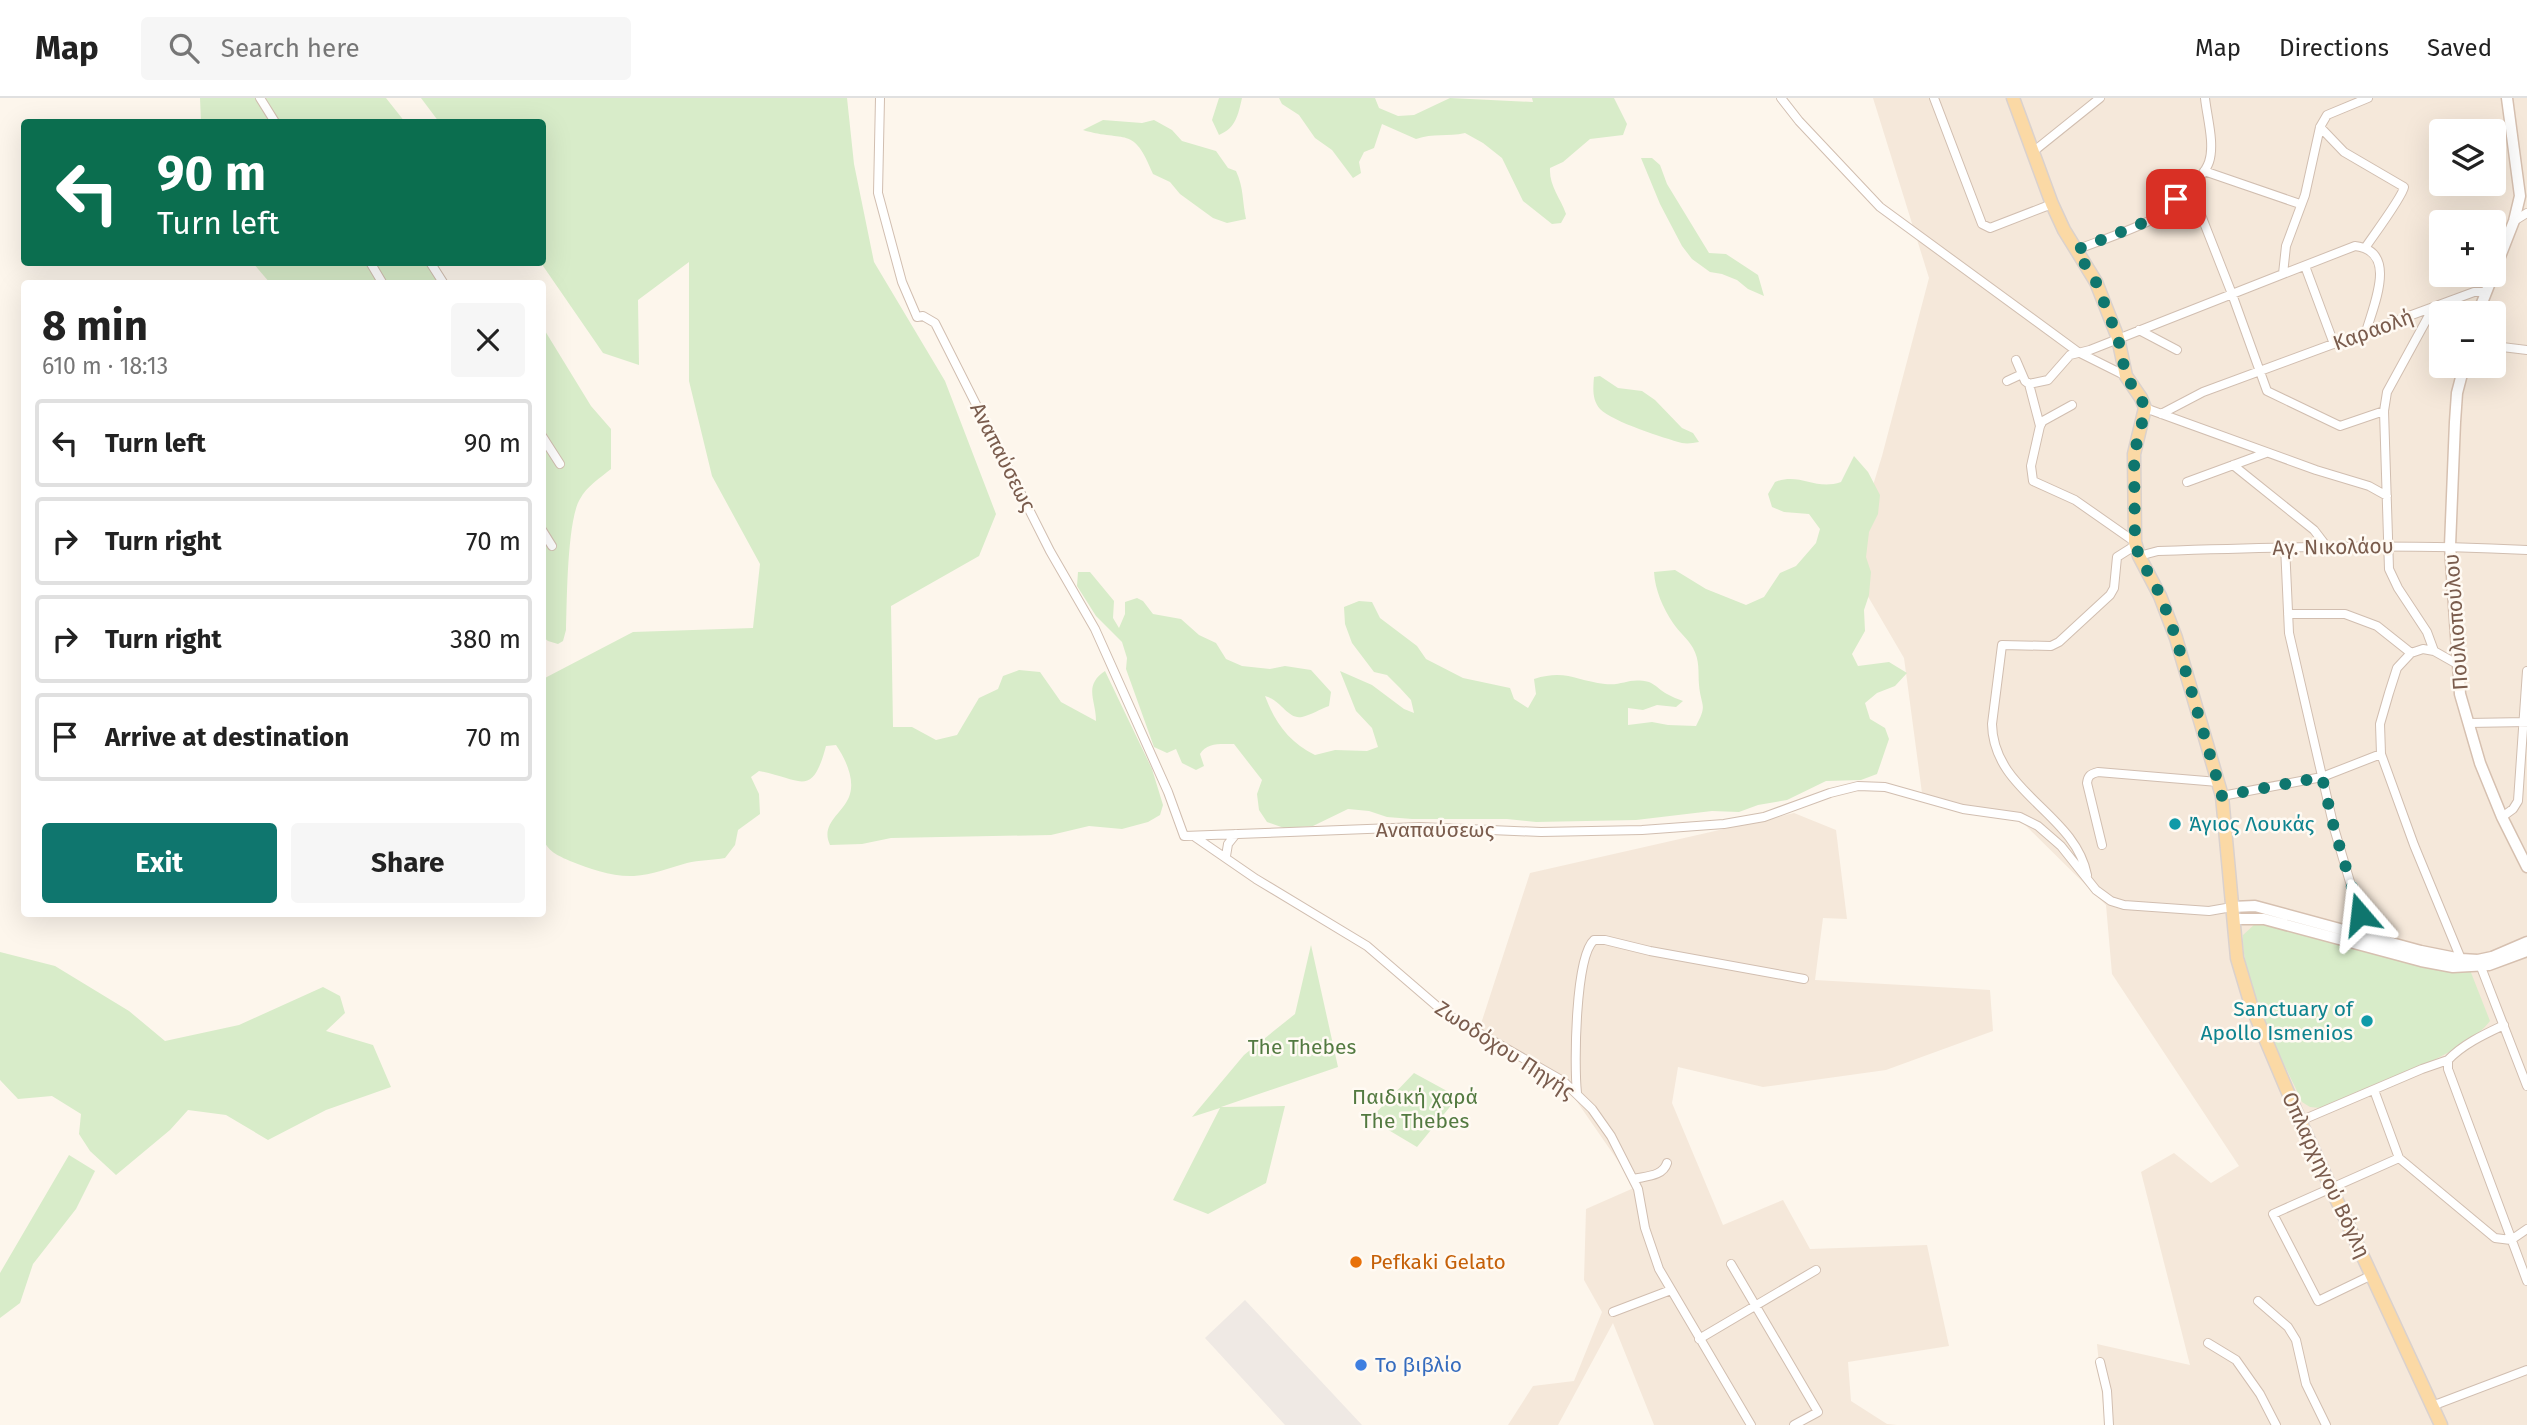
<!DOCTYPE html>
<meta charset="utf-8">
<style>
body{margin:0;font-family:"Fira Sans",sans-serif;background:#f6f6f6;color:#222;height:100vh;display:flex;flex-direction:column;font-size:26px;white-space:nowrap}
*{box-sizing:border-box;margin:0}
p{font-size:23px;color:#767676}
.icon{flex:none;width:38px;height:38px;fill:none;stroke:currentColor;stroke-width:2;stroke-linecap:round;stroke-linejoin:round}
.map{position:relative;flex:1;overflow:hidden}
.sheet{position:absolute;left:21px;top:182px;width:525px;height:637px;display:flex;flex-direction:column;background:#fff;border-radius:7px;box-shadow:0 7px 28px #0002}
.sheet>*{flex:none}
.banner{position:absolute;left:21px;top:21px;width:525px;height:147px;border-radius:7px;box-shadow:0 7px 28px #0002;background:#0b6e4f;color:#fff;overflow:hidden}
.tools{position:absolute;left:2429px;top:21px;display:grid;gap:14px}
.tools a{display:grid;place-items:center;width:77px;height:77px;border-radius:7px;background:#fff;box-shadow:0 7px 28px #0002;font-size:35px}
.pin{position:absolute;display:grid;place-items:center;width:60px;height:60px;color:#fff;margin:-30px;border-radius:14px;box-shadow:0 4px 10px #0006}
.me{position:absolute;width:77px;margin:-38px;rotate:343deg;stroke-linejoin:round;filter:drop-shadow(0 0 5px #0008)}
.turn{display:flex;align-items:center;gap:24px;height:147px;padding:0 21px;font-size:32px}
.turn .icon{width:91px;height:91px;stroke-width:2.5}
.turn b{display:block;font-size:49px;line-height:60px}
.round{display:grid;place-items:center;flex:none;width:74px;height:74px;border-radius:7px;background:#f6f6f6}
.head{display:flex;align-items:center;justify-content:space-between;height:119px;padding:0 21px}
h1{font-size:42px;font-weight:700;line-height:52px}
.button{display:flex;gap:14px;margin-top:auto;padding:14px 21px}
.button a{flex:1;height:80px;border-radius:7px;background:#0f766e;color:#fff;font-size:28px;font-weight:700;line-height:80px;text-align:center}
.button a+a{background:#f6f6f6;color:#222}
ul{padding:0;list-style:none}
li{display:flex;align-items:center;gap:21px;height:88px;margin:0 14px 10px;padding:0 7px;border:4px solid #e0e0e0;border-radius:7px}
li div{flex:1}
li b{display:block;font-size:26px}
li em{font-style:normal}
header{display:flex;align-items:center;gap:42px;box-sizing:border-box;height:98px;padding:0 35px;background:#fff;border-bottom:2px solid #e0e0e0}
header strong{font-size:33px}
nav{display:flex;gap:38px;margin-inline-start:auto;font-size:24px}
.search{width:490px;height:63px;background:#f6f6f6;display:flex;align-items:center;gap:18px;box-sizing:border-box;padding:0 24px;border-radius:7px;color:#767676;font-size:26px}
.map>svg:first-child{display:block}
.residential{fill:#f5e8da;fill-rule:evenodd}
.industrial{fill:#efe9e4}
.green{fill:#d8ecc9}
.lines{fill:none;stroke-linecap:round;stroke-linejoin:round}
.street-casing{stroke:#d1beb0;stroke-width:10}
.secondary-casing{stroke:#d6c0b0;stroke-width:13}
.primary-casing{stroke:#dad1cd;stroke-width:15}
.street{stroke:#fff;stroke-width:8}
.secondary{stroke:#fff;stroke-width:10}
.primary{stroke:#fbd9a5;stroke-width:12}
.route{stroke:#0f766e;stroke-width:12;stroke-dasharray:0 21.6}
.culture-dot{fill:#0f9aa8;stroke:#fffaf3;stroke-width:2.5}
.food-dot{fill:#e8710a;stroke:#fffaf3;stroke-width:2.5}
.shop-dot{fill:#3f7fe0;stroke:#fffaf3;stroke-width:2.5}
.labels{text-anchor:middle;dominant-baseline:central;stroke-width:5;stroke-linejoin:round;paint-order:stroke}
.street-label{font-size:21px;fill:#7a5c4d;stroke:#fffaf3}
.culture-label{font-size:21px;fill:#0d838f;stroke:#fffaf3;text-anchor:start}
.park-label{font-size:21px;fill:#537a41;stroke:#fffaf3}
.food-label{font-size:21px;fill:#c56008;stroke:#fffaf3;text-anchor:start}
.shop-label{font-size:21px;fill:#366cbe;stroke:#fffaf3;text-anchor:start}
</style>
<header>
<strong>Map</strong>
<div class="search"><svg class="icon" aria-label="search" viewBox="0 0 24 24"><circle cx="10" cy="10" r="6"/><path d="M15 15l6 6"/></svg>Search here</div>
<nav><a>Map</a><a>Directions</a><a>Saved</a></nav>
</header>
<div class="map">
<svg width="2527" height="1327" viewBox="0 0 2527 1327">
<rect width="100%" height="100%" fill="#fdf6ec"/>
<path class="residential" d="M1873,0h654v1327h-422l-8,-81 93,21 -49,-193 33,-19 37,30 28,-17 -127,-192 -6,-69 -86,-85 -98,-27 -18,-135 -55,-94 33,-108 47,-178zM2441,33h53v53h-53zM2441,124h53v53h-53zM2441,215h53v53h-53z
M1794,715l42,17 11,89 -24,-1 -8,62 175,10 3,41 -107,39 -123,17 -85,-20 -6,36 51,122 60,-25 27,49 117,-4 22,101 -101,16 3,39 36,23 10,1h-243l-41,-102 -55,102h-50l25,-39 41,-5 28,-69 -18,-32 2,-71 50,-22 -65,-94 -94,-57 53,-163z"/>
<path class="industrial" d="M1245,1202l117,125h-77l-80,-87z"/>
<path class="green" d="M200,0h186l19,24h-204z
M421,0h426l7,66 20,98 71,119 51,133 -17,42 -88,50 2,121h19l24,13 21,-5 22,-37 19,-9 5,-13 16,-6 21,2 21,30 35,19c0,-22 -13,-35 9,-50l47,98 11,36 -3,10 -12,7 -26,7 -33,-3 -38,9 -160,3 -29,6 -32,1c-10,-21 12,-31 19,-48 7,-17 -4,-39 -13,-52l-10,1c-14,53 -25,33 -67,25l-8,6 8,17 1,20 -22,16 -3,15 -10,13c-12,2 -26,2 -38,5 -18,5 -35,12 -53,13 -22,1 -44,-7 -64,-15 -11,-5 -24,-10 -27,-24v-158l90,-47 120,-4 7,-64 -48,-88 -23,-95v-119l-51,38 1,65 -36,-12 -62,-90 1,-1v-140h-103z
M1219,0h23c-4,17 -6,30 -23,37l-7,-15z
M1279,0h96l4,10 19,8 16,-1 36,-17 83,4 -1,-4h82l13,26 -4,11 -33,4 -27,23 -13,6c-1,18 10,29 16,46l-5,9 -9,1 -29,-23 -21,-43 -19,-15 -18,-10c-17,4 -32,0 -49,6l-34,-15 -8,24 -10,4 -5,10 2,11 -8,5 -21,-28 -17,-12 -16,-23 -17,-11z
M1103,22l39,3 12,-3 18,10 10,11 34,10 12,17 8,3c8,17 6,30 10,48l-19,4 -14,-5 -33,-24 -10,-12 -17,-8c-20,-50 -27,-31 -70,-44z
M1641,60h11l8,7 7,19 42,69 17,1 32,21 6,21 -16,-7 -11,-9 -15,-6 -12,-2 -18,-13 -10,-13 -22,-42z
M253,165h180l14,20h-177z
M542,228l49,80 20,23v40c-11,9 -24,17 -31,30 -13,21 -13,103 -14,131l-3,11 -5,3 -10,-3 -5,-4z
M1600,278l18,12 24,3 13,9 27,28 11,5 6,9c-6,1 -11,2 -17,1 -18,-5 -69,-21 -82,-34 -8,-9 -7,-21 -6,-32z
M1854,358l14,16 12,23 -2,19 -9,18 -3,25 5,15 -2,23 -5,15 1,21 -13,23 6,12 31,-4 18,11 -12,13 -18,7 -12,10 5,16 15,9 4,11 -12,35 -16,6 -35,1 -39,19 -29,5 -19,7 -27,-1 -76,9 -100,2 -29,-3h-95l-25,-2 -18,-6 -21,-2 -35,17 -29,2 -17,-6 -8,-12 -2,-16 5,-14 -28,-36c-13,0 -27,-2 -34,10l4,12 -8,4 -14,-7 -6,-14 -9,4 -13,-6 -28,-78 1,-11 -5,-16 -26,-26 -19,-30 1,-14h12l24,29 -1,17 6,10 6,-14v-12l12,-4 6,3 10,13 28,5 18,16 17,8 10,16 16,7 28,3 15,-3 26,4 20,22 -2,14c-9,3 -18,9 -27,11 -14,3 -21,-17 -37,-21 10,27 24,46 50,59l20,-5 32,1 11,-4 -6,-19 -16,-17 -16,-40 32,14 32,24 10,4 -3,-13 -11,-12 -13,-13 -13,-3 -22,-29 -7,-19 -1,-17 15,-6 13,1 8,16 37,28 9,13 37,19 47,10 4,11 14,9 8,-14 -2,-15c32,-10 42,2 71,5 19,2 23,-7 44,-2 7,3 12,9 18,12 5,3 11,5 16,7l-7,6 -19,-2 -14,5 -15,-2v17l24,-3 16,3 28,1c12,-22 5,-19 3,-41 -1,-14 1,-24 -6,-37 -5,-9 -14,-16 -20,-25 -10,-15 -18,-33 -19,-51l21,-2 31,19 40,16 18,-8 16,-24 16,-7 20,-23 4,-14 -11,-15 -25,-2 -12,-5 -4,-13 7,-12c25,-10 40,9 66,0z
M2256,825h16l198,47 20,51c-24,33 -128,70 -169,87l-11,-1 -8,-5c-21,-46 -61,-118 -59,-167z
M1311,847l27,122 -117,40 64,-1 -19,77 -58,31 -35,-14 47,-92 -28,9 52,-62 51,-41z
M0,854l55,14 74,45 36,30 74,-16 84,-38 17,9 5,17 -19,18 47,14 18,42 -65,23 -58,30 -42,-25 -38,-5 -18,20 -54,45 -26,-24 -11,-17 2,-20 -29,-18 -34,3 -18,-19z
M1414,975l44,24 -41,50 -47,-28z
M69,1057l26,16 -19,38 -43,55 -13,39 -20,15v-45z"/>
<g class="lines">
<g class="street-casing">
<path id="street" d="M260,0l15,24
M880,0l-2,95 24,89 15,35 6,-1 12,7 115,228 45,78 73,163 16,44 235,-9 122,5 101,-2 82,-6 40,-7 66,-24 28,-7 27,1 78,22 57,8 18,9 23,20 35,44 15,11 13,4 85,6 23,-4
M1781,0l18,23 81,86 198,145 48,24
M1934,0l48,126 8,4 62,-24
M2320,29l24,25 60,35c-1,9 -31,49 -39,61
M2034,53l66,-53
M2204,73l96,33
M2190,89l42,107 35,97 73,35 44,-15
M2514,123l13,-8
M2076,152c23,-9 48,-17 71,-28 18,-10 55,-40 62,-60 6,-18 -2,-45 -4,-64
M370,164l13,22
M430,164l14,22
M2305,168l29,78
M2283,176l72,-28c44,5 18,60 11,86
M2433,210l-46,84 -3,19 5,158 9,19 29,44 7,19 23,13
M2139,232l38,20
M2494,248l33,4
M2016,262l9,21 4,3 19,-4 22,-25 20,-5 193,-76 3,-28 19,-51 15,-68 7,-12 41,-17
M2007,283l15,-7
M2029,286l11,42
M2072,307l-29,16 -3,5 -9,40 2,15 42,19 60,42
M2145,310l171,62 53,16 18,10
M2161,316l42,-22 271,-100h12
M542,338l18,28
M2233,367l81,65 13,17
M2187,384l79,-29
M542,432l10,16
M2285,448l4,87 45,195 32,108
M2139,458l19,-5c123,-4 246,-7 369,-1
M2288,516h57l32,12 34,27 -14,15 -8,25 -9,31 1,30 33,91 47,114
M2411,555l12,-4 11,2
M2468,625l59,-1
M2222,698l100,-19 59,-23
M2502,719l11,-8 5,-8 9,-130
M1195,739l61,42 111,67 79,68 117,67 29,28 19,27 27,53 7,39 14,41 92,156
M2102,747l-15,-62c1,-7 3,-9 11,-11l120,10
M1226,758l2,-12 8,-10
M2087,777c-12,-62 -94,-83 -95,-151l10,-79 49,1 8,-4 51,-47 4,-7 3,-31 19,-12
M2479,864l48,124
M2504,927c-19,9 -41,19 -56,35v9l79,212
M2374,992l25,68 96,80 16,2 16,-11
M1577,995c-3,-27 -2,-136 17,-153h11l45,11 154,28
M2300,1023l122,-52 26,-9
M1634,1081c13,-3 29,-3 33,-16
M1731,1166l87,148 -24,13
M2372,1177l-54,26 -45,-87 126,-56
M2258,1203l30,26 8,13 10,44 20,41
M1613,1214l58,-22
M1699,1241l117,-69
M2208,1245l28,17 24,34 16,31
M2100,1264l7,29 2,34
M2432,1308l95,-36"/>
</g>
<g class="secondary-casing">
<path id="secondary" d="M2494,174l20,-51 6,-25 -13,-98
M2478,215l15,-38
M2464,268l-7,27 -2,29 -5,124 10,148 20,69 22,54 25,50
M2232,809l23,-1 166,45 40,8 17,1 14,-3 35,-15
M2233,821h31l157,42 32,6 36,-2 38,-14"/>
</g>
<g class="primary-casing">
<path id="primary" d="M2013,0l39,106 12,26 32,52 22,56 8,38 15,22 4,10 -11,46 1,88 4,14 21,40 16,42 46,158 15,162 14,47 49,116 141,304"/>
</g>
<use href="#street" class="street"/>
<use href="#secondary" class="secondary"/>
<use href="#primary" class="primary"/>
</g>
<g class="lines">
<path class="route" d="M2176,101l-28,22 -72,29 20,32 22,56 8,38 17,27 1,12 -10,39 1,88 4,14 22,40 15,42 46,158 100,-19 12,51 26,86"/>
</g>
<g class="culture-dot">
<circle cx="2175" cy="726" r="7"/>
<circle cx="2367" cy="923" r="7"/>
</g>
<circle class="food-dot" cx="1356" cy="1164" r="7"/>
<circle class="shop-dot" cx="1361" cy="1267" r="7"/>
<g class="labels">
<g class="street-label">
<text transform="translate(2373 232) rotate(-20)">Καραολή</text>
<text transform="translate(1003 359) rotate(63)">Αναπαύσεως</text>
<text transform="translate(2333 449) rotate(-1)">Αγ. Νικολάου</text>
<text transform="translate(2456 524) rotate(-94)">Πουλιοπούλου</text>
<text x="1435" y="732">Αναπαύσεως</text>
<text transform="translate(1505 952) rotate(33)">Ζωοδόχου Πηγής</text>
<text transform="translate(2326 1077) rotate(65)">Οπλαρχηγού Βόγλη</text>
</g>
<g class="culture-label">
<text x="2189" y="726">Άγιος Λουκάς</text>
<text x="2353" y="911" text-anchor="end">Sanctuary of<tspan x="2353" dy="24">Apollo Ismenios</tspan></text>
</g>
<g class="park-label">
<text x="1302" y="949">The Thebes</text>
<text x="1415" y="999">Παιδική χαρά<tspan x="1415" dy="24">The Thebes</tspan></text>
</g>
<g class="food-label">
<text x="1370" y="1164">Pefkaki Gelato</text>
</g>
<g class="shop-label">
<text x="1375" y="1267">Το βιβλίο</text>
</g>
</g>
</svg>
<div class="tools">
<a><svg class="icon" aria-label="layers" viewBox="0 0 24 24"><path d="M12 4l9 5-9 5-9-5zM3 14l9 5 9-5"/></svg></a>
<a>+</a>
<a>−</a>
</div>
<div class="pin" style="left:2176px;top:101px;background:#d93025"><svg class="icon" aria-label="arrive" viewBox="0 0 24 24"><path d="M6 21V4h12l-3 4 3 4H6"/></svg></div>
<svg class="me" style="left:2360px;top:816px" viewBox="-20 -20 40 40"><path d="M0-17L14 15 0 8-14 15z" fill="#0f766e" stroke="#fff" stroke-width="4"/></svg>
<div class="banner">
<div class="turn"><svg class="icon" aria-label="left" viewBox="0 0 24 24"><path d="M17 20v-9H6M10 6l-5 5 5 5"/></svg><div><b>90 m</b>Turn left</div></div>
</div>
<section class="sheet">
<div class="head"><div><h1>8 min</h1><p>610 m · 18:13</p></div><a class="round"><svg class="icon" aria-label="close" viewBox="0 0 24 24"><path d="M6 6l12 12M18 6L6 18"/></svg></a></div>
<ul>
<li><svg class="icon" aria-label="left" viewBox="0 0 24 24"><path d="M17 20v-9H6M10 6l-5 5 5 5"/></svg><div><b>Turn left</b></div><em>90 m</em></li>
<li><svg class="icon" aria-label="right" viewBox="0 0 24 24"><path d="M7 20v-9h11M14 6l5 5-5 5"/></svg><div><b>Turn right</b></div><em>70 m</em></li>
<li><svg class="icon" aria-label="right" viewBox="0 0 24 24"><path d="M7 20v-9h11M14 6l5 5-5 5"/></svg><div><b>Turn right</b></div><em>380 m</em></li>
<li><svg class="icon" aria-label="arrive" viewBox="0 0 24 24"><path d="M6 21V4h12l-3 4 3 4H6"/></svg><div><b>Arrive at destination</b></div><em>70 m</em></li>
</ul>
<div class="button"><a>Exit</a><a>Share</a></div>
</section>
</div>
